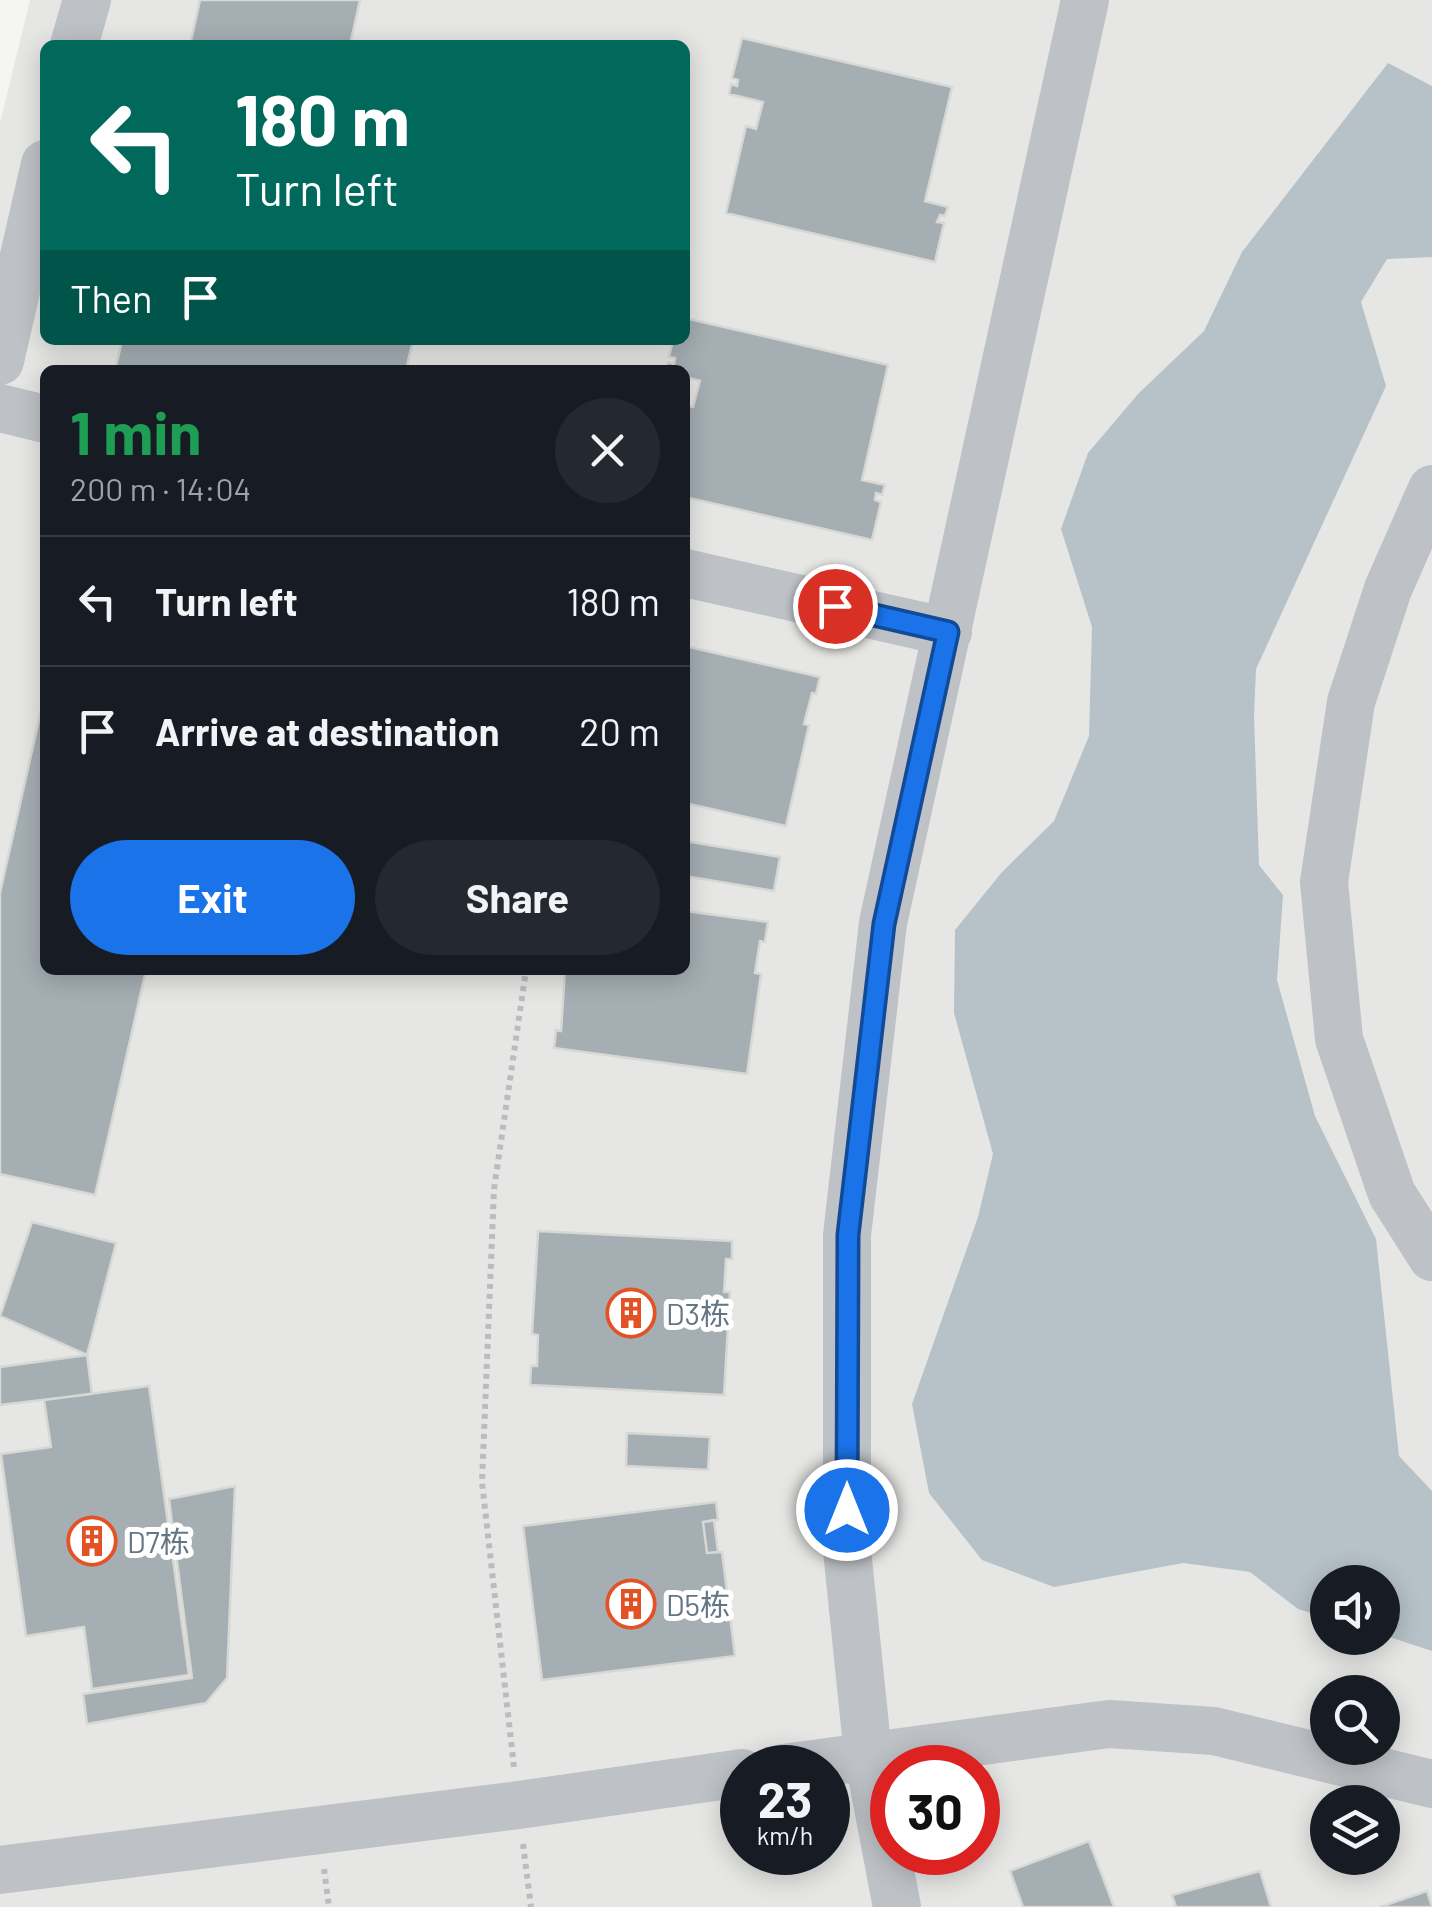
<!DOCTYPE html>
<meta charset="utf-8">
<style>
body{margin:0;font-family:Barlow,"Noto Sans SC",sans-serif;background:#242831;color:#f1f3f6;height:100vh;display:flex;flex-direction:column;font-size:38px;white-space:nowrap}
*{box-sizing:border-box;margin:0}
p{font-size:32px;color:#9ea1a6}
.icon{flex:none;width:55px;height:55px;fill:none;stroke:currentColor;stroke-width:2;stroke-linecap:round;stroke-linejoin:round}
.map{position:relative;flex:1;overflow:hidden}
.sheet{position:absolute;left:40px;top:365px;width:650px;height:610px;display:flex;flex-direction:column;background:#171b24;border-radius:15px;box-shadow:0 5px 25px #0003}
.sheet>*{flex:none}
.top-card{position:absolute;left:40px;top:40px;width:650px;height:305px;border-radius:15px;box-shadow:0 5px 25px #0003;background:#00695c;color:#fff;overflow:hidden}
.controls{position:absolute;left:1310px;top:1565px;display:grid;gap:20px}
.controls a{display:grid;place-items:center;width:90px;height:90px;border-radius:50%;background:#171b24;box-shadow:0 5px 25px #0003;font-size:50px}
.speed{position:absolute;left:720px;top:1745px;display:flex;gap:20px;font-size:50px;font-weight:700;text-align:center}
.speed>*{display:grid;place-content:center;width:130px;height:130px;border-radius:50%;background:#171b24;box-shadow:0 5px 25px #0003;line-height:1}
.speed small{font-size:25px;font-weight:400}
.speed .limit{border:15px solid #d22;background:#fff;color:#111}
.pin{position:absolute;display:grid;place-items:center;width:85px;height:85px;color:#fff;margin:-42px;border:5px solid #fff;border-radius:50%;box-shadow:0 2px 10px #0007}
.me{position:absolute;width:110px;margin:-55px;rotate:0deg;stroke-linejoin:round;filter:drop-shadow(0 0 8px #0008)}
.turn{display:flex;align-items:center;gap:35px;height:210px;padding:0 30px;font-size:45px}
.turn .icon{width:130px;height:130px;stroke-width:2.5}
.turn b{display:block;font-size:70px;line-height:85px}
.then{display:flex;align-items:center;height:95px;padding:0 30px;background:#0003;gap:20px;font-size:38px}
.round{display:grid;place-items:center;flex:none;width:105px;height:105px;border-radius:52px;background:#242831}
.overview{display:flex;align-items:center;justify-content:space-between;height:170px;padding:0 30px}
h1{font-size:60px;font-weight:700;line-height:75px;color:#1e9e55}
.primary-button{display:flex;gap:20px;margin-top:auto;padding:20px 30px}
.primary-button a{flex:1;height:115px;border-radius:60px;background:#1a73e8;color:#fff;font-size:40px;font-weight:700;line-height:115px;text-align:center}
.primary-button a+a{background:#242831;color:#f1f3f6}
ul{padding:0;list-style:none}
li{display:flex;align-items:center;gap:30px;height:130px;padding:0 30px;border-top:2px solid #363941}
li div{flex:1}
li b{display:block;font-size:38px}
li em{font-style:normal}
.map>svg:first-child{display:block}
.built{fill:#e6e7e5;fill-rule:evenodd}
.water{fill:#b6c2c7}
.building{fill:#a5aeb3;stroke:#d7d7d4;stroke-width:2.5}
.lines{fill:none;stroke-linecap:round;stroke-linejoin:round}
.path{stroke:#babcbf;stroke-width:6;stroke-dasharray:5 5;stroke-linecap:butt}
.minor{stroke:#bec2c6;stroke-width:48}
.route-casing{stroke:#114b97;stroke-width:25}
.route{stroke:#1a73e8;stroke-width:18}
.labels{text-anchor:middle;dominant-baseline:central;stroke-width:10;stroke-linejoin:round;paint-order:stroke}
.poi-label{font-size:30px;fill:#647583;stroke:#fff;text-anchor:start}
</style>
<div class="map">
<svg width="1432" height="1907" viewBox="0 0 1432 1907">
<rect width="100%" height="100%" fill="#f5f5f1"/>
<path class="built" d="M30,0h1402v1907h-1432v-1784zM45,45h640v295h-640zM45,370h640v600h-640zM1328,1582h54v56h-54zM1328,1692h54v56h-54zM742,1768h86v84h-86zM892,1768h86v84h-86zM1328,1802h54v56h-54z"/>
<path class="water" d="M1388,63l44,23v171l-45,2 -26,43 25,84 -130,283 -2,47 5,149 24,30 -6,85 38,136 61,123 23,217 33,35v160l-49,-16 -1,-53h-54l-1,36 -29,-9 -48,-37 -67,-9 -129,24 -72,-27 -53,-67 -17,-89 66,-187 15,-63 -39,-141 1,-83 47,-58 52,-51 35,-85 3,-109 -31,-98 27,-76 50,-59 66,-63 38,-79z"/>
<path class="building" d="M200,0h160l-10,45h-160z
M742,38l210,49 -27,114 23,6 -3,9 -5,-1 -3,7 7,1 -9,39 -209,-49 20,-87 10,3 7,-27 -34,-8 2,-10 6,2 1,-6 -6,-2z
M685,318l203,47 -26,115 23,5 -3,10 -6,-2 -1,7 6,2 -9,38 -187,-43v-92l8,2 7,-26 -15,-4v-7h-19l2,-8 6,2 1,-6 -6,-1 4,-17h12z
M122,340h291l-7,30h-276l-14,-3z
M685,646l135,31 -4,17 -4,-1 -8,31 5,1 -23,101 -101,-23z
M45,693v277h101l-51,225 -95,-21v-281z
M685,841l95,16 -6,34 -89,-15z
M685,911l83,11 -3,20 -5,-1 -5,32 6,1 -14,100 -193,-26 2,-18 5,1 4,-61h120z
M32,1222l84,21 -29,112 -87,-39z
M538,1231l194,10v18h-6l-2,33h6l-6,103 -194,-10 1,-19h6l1,-31 -6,-1z
M87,1355l5,39 -92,11v-38z
M149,1386l40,289 -97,14 -8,-62 -58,9 -25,-182 50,-7 -7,-47z
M627,1433l83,4 -2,33 -82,-4z
M235,1486l-8,192 -21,25 -119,21 -4,-30 109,-16 -23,-179z
M716,1502l2,18 -15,2 4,31 15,-1 13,104 -193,24 -19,-154z
M714,1520l4,32 -11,1 -4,-31z
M1089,1841l25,66h-91l-13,-36z
M1260,1871l11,36h-95l-4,-12z
M1427,1891l5,16h-52z"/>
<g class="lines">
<path class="path" d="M514,1767l-32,-285 12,-293 32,-219
M523,1844l8,63
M324,1869l5,38"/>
<path class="minor" d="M74,45l13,-45
M0,361l45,-197
M0,408l45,11
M1432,489l-44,100 -37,113 -27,180 15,157 53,155 40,63
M685,573l263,59
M783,1768l326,-44 105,7 218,53
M0,1870l519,-65 223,-32
M897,1907l-29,-152 -21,-205v-315l36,-312 202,-923"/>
</g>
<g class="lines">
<g class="route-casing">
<path id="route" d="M835,606l113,26 -64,292 -36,311 -1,275"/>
</g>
<use href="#route" class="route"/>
</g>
<defs>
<g id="building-ring" transform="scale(2.5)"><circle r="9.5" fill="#fff" stroke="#e25225" stroke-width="1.5"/><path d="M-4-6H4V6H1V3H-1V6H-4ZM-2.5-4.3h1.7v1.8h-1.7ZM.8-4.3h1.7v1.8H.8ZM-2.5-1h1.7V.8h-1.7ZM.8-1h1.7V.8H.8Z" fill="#e25225"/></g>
</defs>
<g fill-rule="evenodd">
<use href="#building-ring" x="631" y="1313"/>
<use href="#building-ring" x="92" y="1541"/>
<use href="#building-ring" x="631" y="1604"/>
</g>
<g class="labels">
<g class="poi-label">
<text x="666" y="1313">D3栋</text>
<text x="127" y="1541">D7栋</text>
<text x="666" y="1604">D5栋</text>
</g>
</g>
</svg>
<div class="controls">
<a><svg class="icon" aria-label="sound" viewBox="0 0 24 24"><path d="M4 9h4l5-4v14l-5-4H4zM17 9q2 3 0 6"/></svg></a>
<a><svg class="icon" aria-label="search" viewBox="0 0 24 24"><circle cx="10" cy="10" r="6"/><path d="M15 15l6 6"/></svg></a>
<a><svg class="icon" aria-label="layers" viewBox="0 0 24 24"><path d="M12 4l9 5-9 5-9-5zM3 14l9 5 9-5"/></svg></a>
</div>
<div class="speed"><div>23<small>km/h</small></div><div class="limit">30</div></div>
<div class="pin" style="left:835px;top:606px;background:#d93025"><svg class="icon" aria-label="arrive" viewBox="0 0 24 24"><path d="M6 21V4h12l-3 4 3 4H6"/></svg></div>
<svg class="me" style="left:847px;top:1510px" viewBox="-20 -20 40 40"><circle r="17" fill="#1a73e8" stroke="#fff" stroke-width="3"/><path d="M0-11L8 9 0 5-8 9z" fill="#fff"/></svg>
<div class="top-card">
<div class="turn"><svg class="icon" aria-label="left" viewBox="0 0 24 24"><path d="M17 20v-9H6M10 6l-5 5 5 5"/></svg><div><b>180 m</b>Turn left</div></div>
<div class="then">Then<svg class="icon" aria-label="arrive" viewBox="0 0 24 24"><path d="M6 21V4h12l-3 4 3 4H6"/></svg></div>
</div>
<section class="sheet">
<div class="overview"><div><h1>1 min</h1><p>200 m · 14:04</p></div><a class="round"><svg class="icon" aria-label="close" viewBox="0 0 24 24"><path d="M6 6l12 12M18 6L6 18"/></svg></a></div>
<ul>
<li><svg class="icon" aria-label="left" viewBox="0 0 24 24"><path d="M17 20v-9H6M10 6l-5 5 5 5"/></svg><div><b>Turn left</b></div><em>180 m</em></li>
<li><svg class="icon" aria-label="arrive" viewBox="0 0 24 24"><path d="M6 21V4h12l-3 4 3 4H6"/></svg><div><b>Arrive at destination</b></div><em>20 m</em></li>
</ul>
<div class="primary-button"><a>Exit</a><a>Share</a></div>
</section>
</div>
